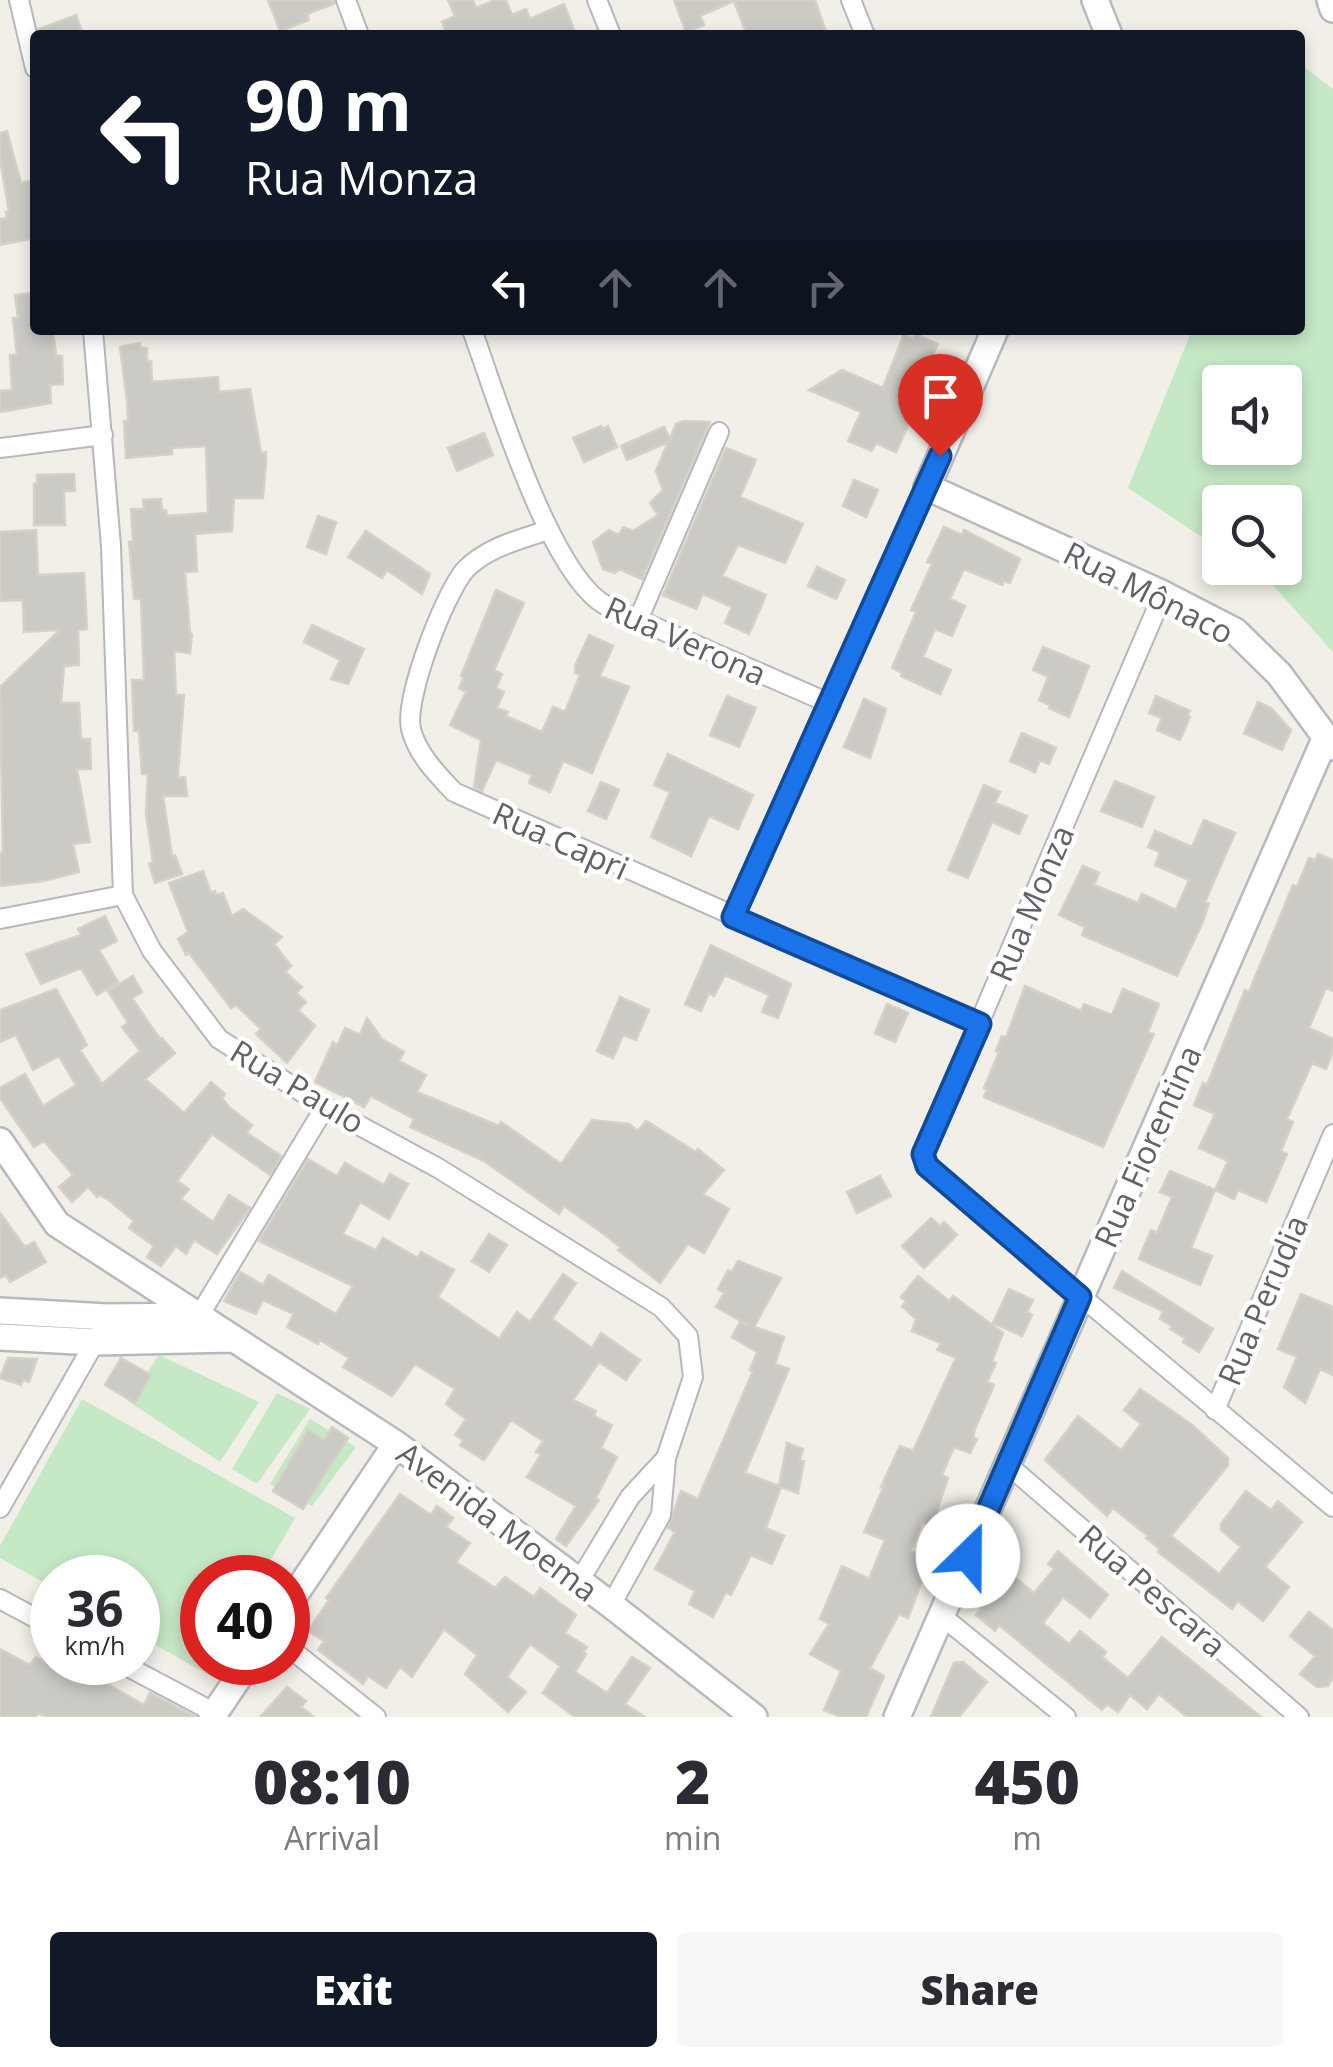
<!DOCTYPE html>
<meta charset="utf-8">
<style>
body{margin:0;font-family:"Open Sans",sans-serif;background:#f7f7f7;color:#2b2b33;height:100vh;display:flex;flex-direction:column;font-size:38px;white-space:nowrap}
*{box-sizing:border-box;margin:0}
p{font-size:32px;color:#7c7c81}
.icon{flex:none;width:55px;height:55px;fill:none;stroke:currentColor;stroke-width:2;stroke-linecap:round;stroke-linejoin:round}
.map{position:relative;height:1717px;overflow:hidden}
.sheet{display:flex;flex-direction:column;background:#fff;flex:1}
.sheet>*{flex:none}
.guide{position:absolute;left:30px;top:30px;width:1275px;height:305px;border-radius:10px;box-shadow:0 5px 15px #0003;background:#111827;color:#fff;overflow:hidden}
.buttons{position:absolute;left:1202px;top:365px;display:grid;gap:20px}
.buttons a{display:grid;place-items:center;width:100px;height:100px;border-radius:10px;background:#fff;box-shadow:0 5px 15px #0003;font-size:50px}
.speed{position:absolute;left:30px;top:1555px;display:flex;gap:20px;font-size:50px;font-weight:700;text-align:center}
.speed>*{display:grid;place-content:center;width:130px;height:130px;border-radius:50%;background:#fff;box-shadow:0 5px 15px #0003;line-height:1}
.speed small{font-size:25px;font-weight:400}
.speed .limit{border:15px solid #d22;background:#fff;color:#111}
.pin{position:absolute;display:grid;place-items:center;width:85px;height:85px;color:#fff;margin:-102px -42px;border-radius:50% 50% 50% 0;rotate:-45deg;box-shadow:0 0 10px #0007}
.pin .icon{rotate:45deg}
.me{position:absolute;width:110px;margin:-55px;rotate:23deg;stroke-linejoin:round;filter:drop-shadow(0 0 8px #0008)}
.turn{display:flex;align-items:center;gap:35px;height:210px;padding:0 50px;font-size:45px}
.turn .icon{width:130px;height:130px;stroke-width:2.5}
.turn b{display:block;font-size:70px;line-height:85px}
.lanes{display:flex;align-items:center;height:95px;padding:0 50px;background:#0003;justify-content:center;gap:50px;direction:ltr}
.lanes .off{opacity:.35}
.eta{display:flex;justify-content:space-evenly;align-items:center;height:170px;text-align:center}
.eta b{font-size:60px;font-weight:800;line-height:70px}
.action{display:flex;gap:20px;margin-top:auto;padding:20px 50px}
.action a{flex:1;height:115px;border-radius:10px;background:#111827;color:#fff;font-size:40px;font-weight:800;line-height:115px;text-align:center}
.action a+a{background:#f7f7f7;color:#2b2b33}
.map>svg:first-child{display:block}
.green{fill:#c5e8c5;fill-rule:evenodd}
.building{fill:#cccac5;stroke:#d6d1c6;stroke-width:2.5}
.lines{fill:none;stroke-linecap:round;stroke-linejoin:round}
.street-casing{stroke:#b5b8bc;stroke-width:22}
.secondary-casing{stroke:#b6babf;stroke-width:30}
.street{stroke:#fff;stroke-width:18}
.secondary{stroke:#fff;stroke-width:25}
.route-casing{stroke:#114b97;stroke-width:25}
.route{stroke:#1a73e8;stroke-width:18}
.labels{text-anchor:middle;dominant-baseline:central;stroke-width:9;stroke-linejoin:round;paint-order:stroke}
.street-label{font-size:32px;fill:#5f6368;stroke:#fff}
</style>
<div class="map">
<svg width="1333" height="1717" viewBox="0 0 1333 1717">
<rect width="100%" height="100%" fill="#f1efe8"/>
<path class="green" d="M1300,64l33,25v563l-62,-69 -24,-15h38v-66h-65v47l-92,-61 64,-158h108zM1220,382h65v66h-65z
M159,1355l100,47 -39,60 -92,-61z
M277,1393l33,16 -53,75 -25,-15z
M82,1399l213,119 -34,59 -59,1v84l12,1 -7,11 -69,-39v-57h-86v9l-52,-29v-12z
M310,1419l46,28 -44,59 -42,-22z"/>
<path class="building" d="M268,0h66v4l-27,10 2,6 -29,11z
M448,0h25l3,8 19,-8h11l6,15 14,-6 4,10 34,-15 12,31h-128l-6,-13 13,-6z
M674,0h141l12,35h-80l-13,-34 -34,15 4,9 -18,7z
M76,15l7,20h-43l-1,-6z
M7,131l14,52 14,-3v58l-35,7v-26l7,-1 -1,-6h3l-9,-53v-26z
M35,293v37h18l3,26h6l1,28 -13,1 1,18 -51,9v-21l12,-1 -2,-35h7l-4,-37h5l-3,-23z
M904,334l9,5 2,-5 23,10 -29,56 9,4 -22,48 -20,-9 -4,8 -24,-10 13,-29 -52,-22 33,-20 41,18z
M140,343v5h7v13h4l1,21 66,-5 1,15 31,-3 11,64 5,-1v10l-3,36h-29l-2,33 -37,3 2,37 -12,1 5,61 2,1 -2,19 -16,-2 2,44h8l-6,79v4l7,-1 2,19h-24l9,60 3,-1 7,19 -27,9 -6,-19 4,-2 -7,-48 2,-40h-6l-3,-43h-5l-2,-51h12l-3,-81h-7l-5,-57h4l-2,-33h13l-1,-9 18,-1 1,11h4l1,6 41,-3 -2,-67 -34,2v6l-46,4 -2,-37h4l-1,-20 -7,-54z
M683,421l27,1 -68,157 -23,-10 -4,4 -12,-4 -10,-27 16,-12 10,5 4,-8 10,4 25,-16 -8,-12 13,-13 -7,-19 12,-29 -41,18 -6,-14 43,-19 6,12 6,-15z
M601,426l2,3 5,-3 9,21 -33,15 -11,-24z
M484,433l9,22 -36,16 -9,-23z
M726,448l30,12 -16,37 63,27 -18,39 -47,-18 -16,31 44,19 -17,39 -24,-11 7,-16 -29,-13 -7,15 -33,-14z
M74,474l1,17h-11l1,34h-31v-41h3v-9z
M854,480l24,10 -12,27 -23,-11z
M318,516l18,6 -10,32 -19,-7z
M944,527l18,8 2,-5 56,29 -10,24 -6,-2 -2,4 -38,-16 -14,30 15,7 -13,30 -17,-7 -12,28 28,13 -11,24 -39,-18 1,-3 -10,-5 24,-56 -5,-2 21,-46 -5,-2z
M36,530l2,45 46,-2 3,56 -9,1 1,35 -15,1 -3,37h18l2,36h9l1,30h-14l13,73 -17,2 6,28 -36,9 -43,5v-33l3,-1 -3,-165 60,-57 -36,2 -1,-32 -23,1v-69z
M366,531l64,43 -8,20 -35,-24 -5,8 -34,-21z
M817,567l28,13 -9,19 -28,-13z
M496,590l28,13 -30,67 8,4 -6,14 8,4 -7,16 11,4 -2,4 36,16 11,-25 12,5 15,-37 -5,-2v-7l14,-31 24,11 -13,30 29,11 -37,86 -29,-12 -13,31 -21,-9 3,-8 -36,-15 -14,31 -8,-4 7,-47 -31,-15 16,-33 -7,-4 5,-11 -3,-1z
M312,625l52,24 -16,35 -17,-5 9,-19 -36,-18z
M1043,647l46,19 -20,51 -20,-9 1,-3 -11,-5 9,-23 -15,-7z
M727,696l29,12 -17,39 -29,-12z
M1156,696l34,15 -3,4 3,2 -10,23 -23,-10 5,-12 -13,-5z
M864,699l22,10 -16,49 -26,-11z
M1258,702l13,6 20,22 -9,20 -38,-17z
M1022,733l34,15 -7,16 -9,-4 -5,12 -25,-11z
M668,754l85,41 -15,34 -29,-13 -18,40 -40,-19 19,-45 -16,-7z
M1115,781l39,16 -12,30 -41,-16z
M601,782l18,8 -13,29 -18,-8z
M984,785l16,7 -5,11 32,13 -8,18 -27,-12 -24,56 -20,-8z
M1204,820l31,13 -30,69 4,2 -7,20 -25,52 -95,-41 3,-8 -26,-12 24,-49 16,7 -5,12 44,18 4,-9 34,16 13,-30 -34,-15 5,-13 -12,-5 7,-16 37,16z
M1318,854l15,6v131l-7,-3 -17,40 24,11v13l-7,17 -14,-6 -25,56 6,3 -12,29 6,3 -21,48 -28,-12 -4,9 -19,-9 13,-29 -29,-13 16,-34 -21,-9 9,-22 4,2 38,-95 4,2 44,-107 4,2 12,-29 6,2z
M203,871l8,22 4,-2 1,4 7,-2 9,23 11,-7 39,28 -8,7 17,22 -6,6 17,15 -6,6 10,9 -8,8 17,16 -28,37 -31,-29 5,-5 -25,-24 -5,3 -42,-55 -3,2 -8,-16 10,-7 -19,-49z
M105,916l12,25 -18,9 19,32 -21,13 -16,-27 -40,16 -15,-30 55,-19 -3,-6z
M711,945l80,39 -13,34 -16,-6 7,-17 -44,-20 -11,21 -5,-3 -8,18 -16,-7z
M133,976l9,16 -10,6 28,41 2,-1 13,15 -30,26 39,34 27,-31 14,12 -3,4 7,9 23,18 -5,8 34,23 -11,19 -58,-41 -35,47 12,8 -8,10 32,23 16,-27 21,13 -33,46 -23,-14 -8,14 -10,-8 -15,20 -14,-9 7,-11 -25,-18 5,-7 -24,-20 -10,-6 -3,2 -9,-10 -16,15 -13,-15 14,-12 -29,-34 -10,6 -34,-49v-10l25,-14 18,32 33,-21 -17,-29 -26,14 -17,-35 -16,7v-32l56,-21 31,56 -7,5 22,34 38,-33 -18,-24 6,-4 -20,-32z
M1025,986l56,25 3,-7 28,11 11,-26 36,15 -11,28 6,2 -51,113 -119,-50 3,-8 -3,-1 15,-36 -3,-1 6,-15 4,2z
M620,997l29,13 -13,30 -13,-5 -10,23 -16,-7z
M887,1004l21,9 -13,29 -20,-9z
M367,1018l15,21 22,13 -5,9 27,14 -9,17 82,34 2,-4 60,42 31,-44 37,4 9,7 8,-10 50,31 2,-3 26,21 -21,24 26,15 -25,44 -16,-9 -28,39 -42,-33 2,-3 -16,-13 -40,-28 -5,8 -75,-53 -74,-34 4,-8 -43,-23 -7,11 -49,-25 18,-40 4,4 8,-18 15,7z
M308,1159l29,17 8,-13 39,22 6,-11 18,10 -19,35 -29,-17 -17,32 33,16 7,-12 35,20 3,-6 33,18 -16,27 61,42 18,-27 13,10 33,-48 13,9 -24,36 40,29 9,-15 39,27 -14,20 -27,-18 -26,38 23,11 -2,5 18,9 -11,23 16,9 -21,41 3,2 -33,46 -10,-7 20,-33 -49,-29 14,-23 -5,-2 7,-11 -32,-21 -27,40 -24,-15 3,-5 -8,-5 11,-16 -20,-15 9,-15 -40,-25 -23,32 -49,-29 6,-9 -29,-18 -2,4 -31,-17 7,-13 -31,-14 -7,14 -32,-13 16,-29 23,13 6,-10 67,39 17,-28 -94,-45z
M1170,1171l45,19 -24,58 21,8 -12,29 -61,-26 12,-29 6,3 15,-36 -12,-5z
M880,1176l11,20 -34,17 -10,-21z
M0,1213l25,34 9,-5 12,20 -36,20 -4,-7 -6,3z
M931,1218l9,8 4,-4 13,13 -33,33 -22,-22z
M489,1234l18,11 -18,27 -17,-11z
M738,1261l43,17 -27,49 30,10 -9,27 14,5 -44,104 34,13 8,-43 16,6 -3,11 4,1 -6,32 -17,-6 -15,41 18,8 -12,28 -21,-9 -20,40 -5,-3 -13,25 -24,-13 6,-13 -40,-22 20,-37 -7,-4 13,-37 17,8 55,-128 -3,-1 7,-18 -25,-15 8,-15 8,3 -32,-18 8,-14 -6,-4 10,-19 4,2z
M1122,1271l91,58 -14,23 -16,-10 2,-4 -15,-9 2,-3 -12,-7 3,-8 -49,-23z
M918,1276l31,25 4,-5 50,37 -11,28 4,2 -9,19 7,3 -19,44 -2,8 4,2 -7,14 -16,-6 -12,28 6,3 -16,48 -10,-4 -12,29 20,9 -22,58 -9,-4 -29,54 14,8 -18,41h-25l-17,-7 17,-39 -31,-17 19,-30 -9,-5 22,-53 27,13 16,-39 -21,-8 20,-46 -3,1 19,-41 13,5 43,-93 -19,-8 4,-7 -29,-12 4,-12 -14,-13 4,-5 -5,-4z
M1009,1289l24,11 -6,12 5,3 -10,21 -29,-13z
M1301,1294l32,13v68l-13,-6 -15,34 -21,-16 13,-30 -19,-8z
M8,1358l29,1 -8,23 -6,-2 -2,5 -21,-7z
M121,1358l30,17 -16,28 -30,-18z
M1140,1389l51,35 37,34v7l-57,71 48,38 22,-27 -20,-17v-6l25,-33 25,19 7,-9 24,21 -37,45 24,20 -26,34 -25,-20 -6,8 -74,-57 2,-3 -14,-11 2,-2 -35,-28 -6,8 -62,-56 33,-44 43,34 20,-26 -17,-14z
M332,1427l16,11 -45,71 -30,-18 35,-61 16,10z
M400,1494l31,21 6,-9 16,12 -7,9 24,16 -14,19 39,26 10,-11 29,20 6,-9 36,27 -11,18 22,14 -4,5 3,2 -11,18 32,21 25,-36 18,11 -25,36 20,13h-70l-32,-24 17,-27 -30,-22 -23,33 19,15 -18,20 -43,-38 12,-19 -33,-26 -32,48 -12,-10 -14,21 -18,-12 -5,8 -45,-34 6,-9 -16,-10 21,-31 -3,-2z
M1058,1551l50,44 -18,23 -27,-21 -20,26 26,21 11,-13 26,21 -4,5 26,21 34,-41 99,80h-74l-28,-23 -12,15 -17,-14 -12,17 -11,-8 -5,6 -103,-85 -4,6 -19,-16 12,-15 -4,-4 18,-29 32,26 20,-24 -6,-5z
M1309,1612l24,18v48l-5,8 -11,1 -17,-13 15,-18 -25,-20z
M0,1649l30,16 6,-8 52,26 9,-17 16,9 -4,10 35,20 6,-12 46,24h-149l-9,-4 -2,4h-36z
M963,1662l24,20 -28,35h-28l23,-54z
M287,1687l19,14 -5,6 13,10h-54z"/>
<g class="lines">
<g class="street-casing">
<path id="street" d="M19,0l16,68
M346,0l13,35
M597,0l14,35
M851,0l14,35
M93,330l18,216 12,349 29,56 67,88 106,68 113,61 223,139 27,29 5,41 -27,81 -36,39 -52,86
M472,330c23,62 79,251 137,277l222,97
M0,448l103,-13
M548,530c-29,10 -61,17 -83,40 -20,23 -61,128 -54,159 6,25 26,45 43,63l525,232
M1163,594l-240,560 4,11 9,10 397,332
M638,620l81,-188
M733,917l194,-430
M0,919l123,-24
M199,1316l126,-209
M1215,1410l118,-276
M1007,1464l292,253
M0,1508l99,-173
M0,1599l52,28
M611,1605l50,-90 5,-56
M943,1617l123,100
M288,1647l88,70
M119,1662l96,51"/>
</g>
<g class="secondary-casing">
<path id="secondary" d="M1095,0l14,35
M1330,0l3,9
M995,330l-68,157 236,107 72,37 44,43 54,73
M0,1141l57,83 339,220 215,161 143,112
M0,1311l107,6 92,-1
M0,1337l95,5 137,-3
M288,1605l108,-161
M212,1717l37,-55
M897,1717l428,-978"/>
</g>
<use href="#street" class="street"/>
<use href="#secondary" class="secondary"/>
</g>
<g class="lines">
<g class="route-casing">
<path id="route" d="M940,456l-207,461 247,107 -57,130 4,12 153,131 -112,259"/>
</g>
<use href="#route" class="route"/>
</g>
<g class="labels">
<g class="street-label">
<text transform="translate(1149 592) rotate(27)">Rua Mônaco</text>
<text transform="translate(686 640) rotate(24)">Rua Verona</text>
<text transform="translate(561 840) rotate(24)">Rua Capri</text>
<text transform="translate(1031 903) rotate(-67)">Rua Monza</text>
<text transform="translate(298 1086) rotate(31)">Rua Paulo</text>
<text transform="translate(1147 1146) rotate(-66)">Rua Fiorentina</text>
<text transform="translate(1262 1300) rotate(-67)">Rua Perudia</text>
<text transform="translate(498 1521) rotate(37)">Avenida Moema</text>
<text transform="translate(1153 1590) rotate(41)">Rua Pescara</text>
</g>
</g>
</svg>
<div class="buttons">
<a><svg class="icon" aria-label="sound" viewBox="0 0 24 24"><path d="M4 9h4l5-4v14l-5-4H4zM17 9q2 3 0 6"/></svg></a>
<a><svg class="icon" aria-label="search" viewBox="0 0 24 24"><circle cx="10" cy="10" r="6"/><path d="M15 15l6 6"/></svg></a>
</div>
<div class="speed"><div>36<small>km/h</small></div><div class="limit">40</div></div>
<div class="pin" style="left:940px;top:456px;background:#d93025"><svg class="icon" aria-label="arrive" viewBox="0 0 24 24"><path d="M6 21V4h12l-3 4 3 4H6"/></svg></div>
<svg class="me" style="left:968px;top:1556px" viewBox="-20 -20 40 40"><circle r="19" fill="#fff"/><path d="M0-13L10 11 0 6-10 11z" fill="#1a73e8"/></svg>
<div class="guide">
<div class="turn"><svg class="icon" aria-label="left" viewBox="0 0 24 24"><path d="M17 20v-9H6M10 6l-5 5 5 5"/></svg><div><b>90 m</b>Rua Monza</div></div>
<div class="lanes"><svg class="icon" aria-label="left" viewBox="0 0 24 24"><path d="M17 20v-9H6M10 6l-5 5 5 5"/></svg><svg class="icon off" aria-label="ahead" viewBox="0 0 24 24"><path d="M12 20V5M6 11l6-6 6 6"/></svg><svg class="icon off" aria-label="ahead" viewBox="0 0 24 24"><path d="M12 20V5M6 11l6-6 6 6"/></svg><svg class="icon off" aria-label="right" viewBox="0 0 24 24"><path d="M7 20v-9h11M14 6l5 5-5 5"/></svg></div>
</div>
</div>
<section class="sheet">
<div class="eta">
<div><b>08:10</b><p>Arrival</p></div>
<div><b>2</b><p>min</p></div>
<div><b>450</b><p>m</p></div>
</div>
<div class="action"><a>Exit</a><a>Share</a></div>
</section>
